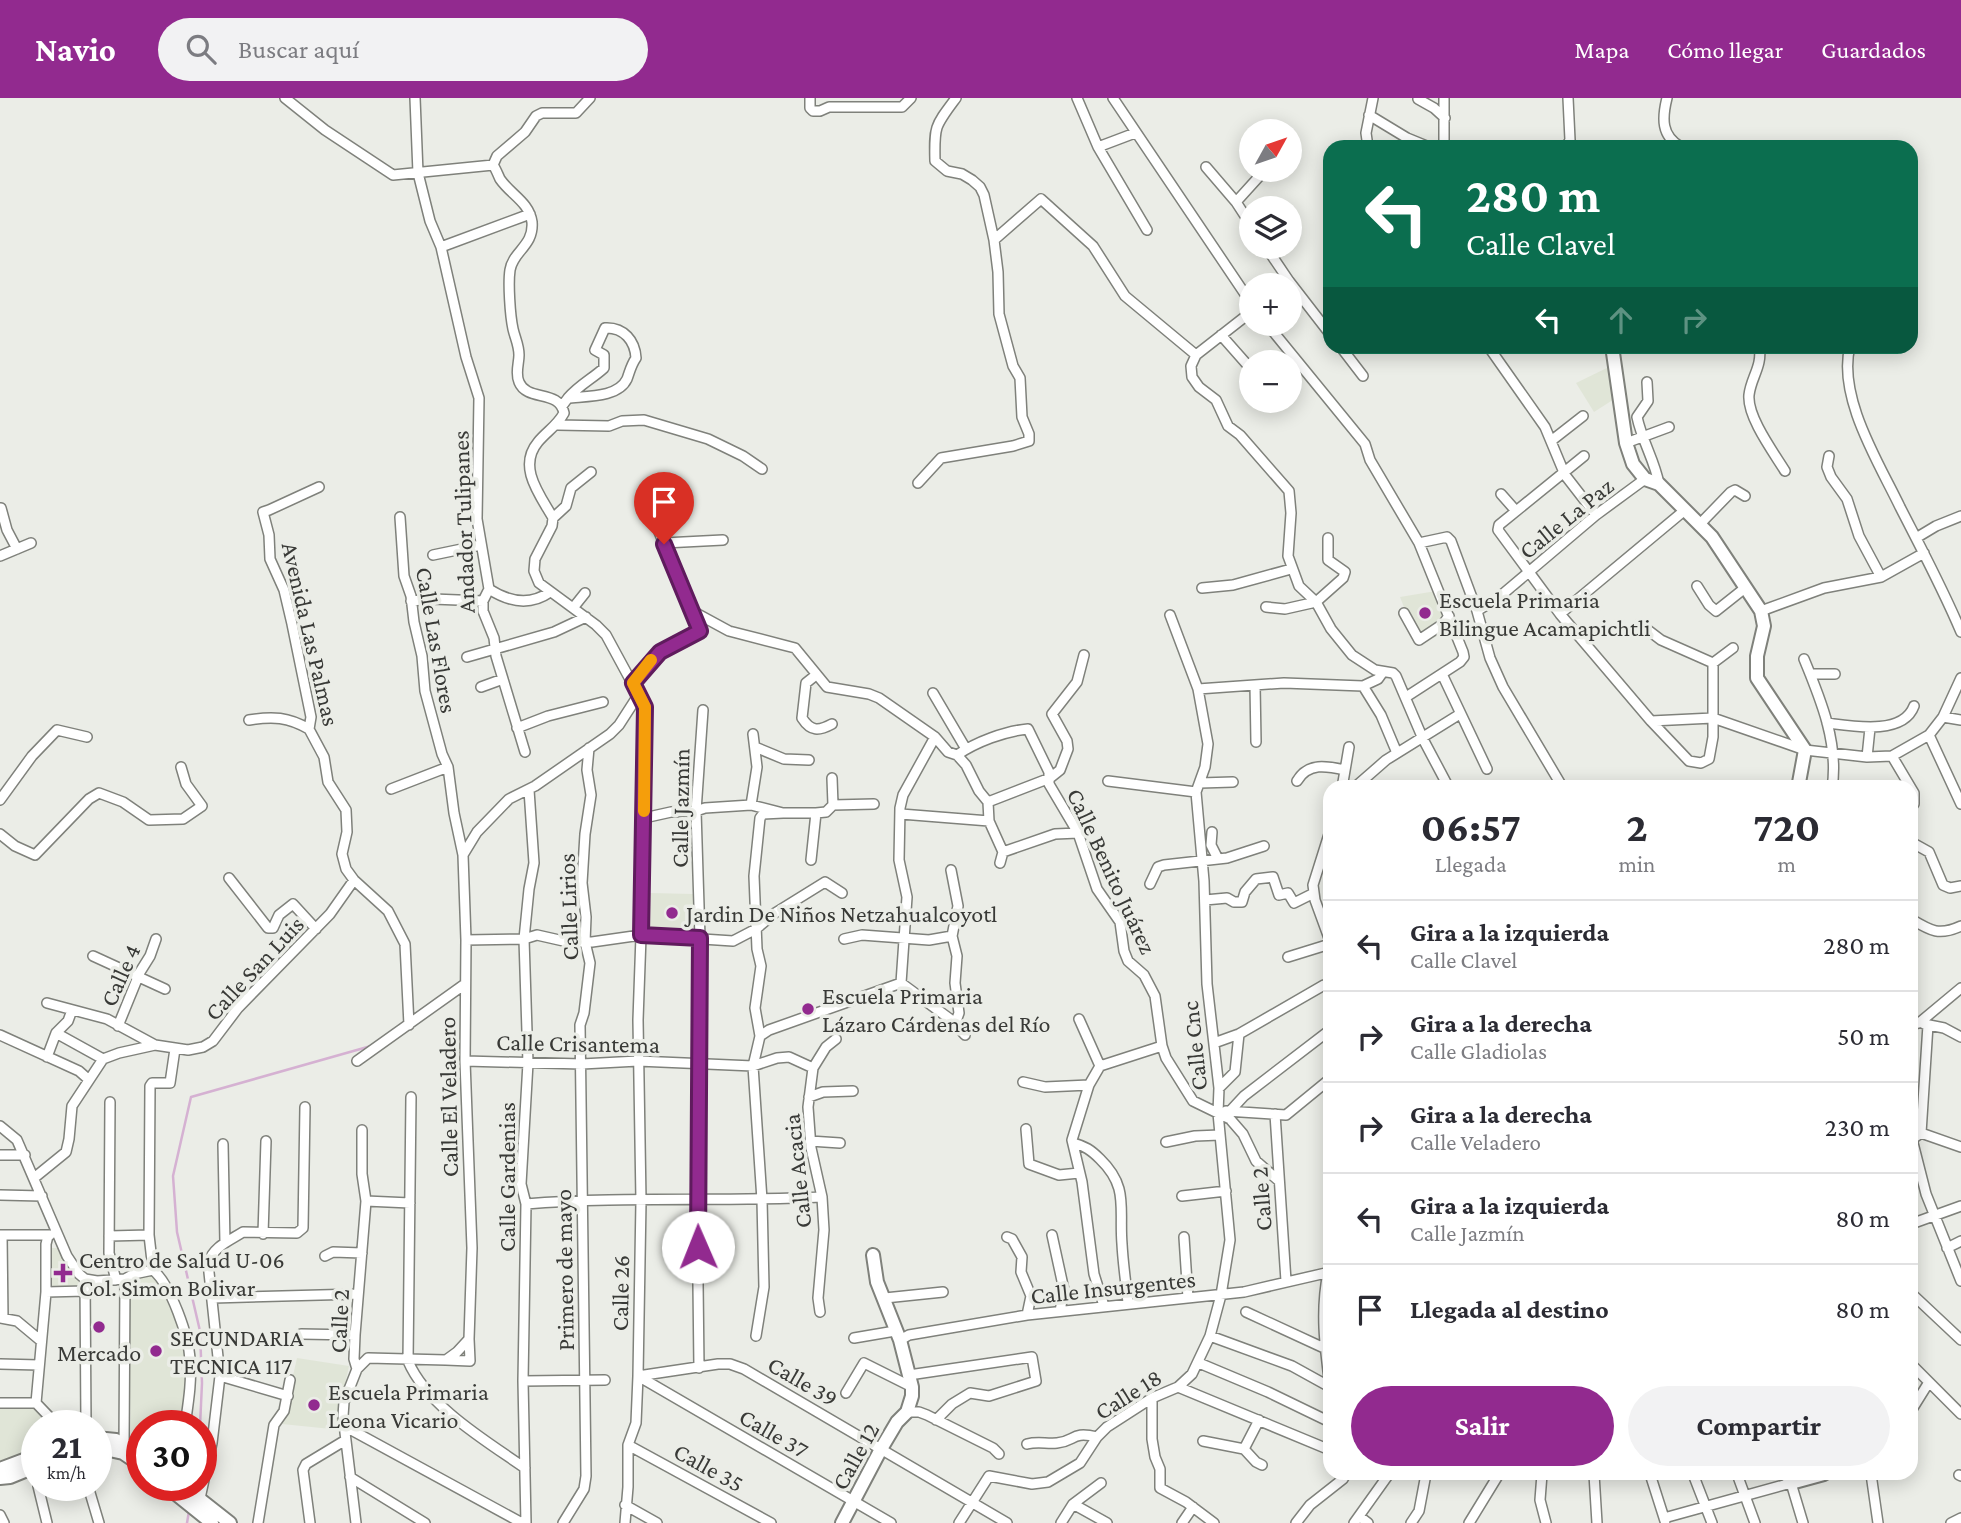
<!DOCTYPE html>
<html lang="es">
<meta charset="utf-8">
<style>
body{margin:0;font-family:"Crimson Pro",serif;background:#f2f2f3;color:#2b2b33;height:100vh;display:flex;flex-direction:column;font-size:26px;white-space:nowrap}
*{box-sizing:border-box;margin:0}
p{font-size:23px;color:#7c7c81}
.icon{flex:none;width:38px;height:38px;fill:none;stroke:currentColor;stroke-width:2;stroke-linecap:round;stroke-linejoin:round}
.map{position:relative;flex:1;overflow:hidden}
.panel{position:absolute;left:1323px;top:682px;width:595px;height:700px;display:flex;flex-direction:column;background:#fff;border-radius:21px;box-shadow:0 4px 18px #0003}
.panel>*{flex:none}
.hud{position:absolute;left:1323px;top:42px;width:595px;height:214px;border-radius:21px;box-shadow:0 4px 18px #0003;background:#0b6e4f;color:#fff;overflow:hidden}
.needle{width:46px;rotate:50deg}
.fabs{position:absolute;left:1239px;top:21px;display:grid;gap:14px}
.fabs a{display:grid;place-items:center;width:63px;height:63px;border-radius:50%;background:#fff;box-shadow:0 4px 18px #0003;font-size:35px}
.speed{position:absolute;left:21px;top:1312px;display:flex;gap:14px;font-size:35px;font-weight:700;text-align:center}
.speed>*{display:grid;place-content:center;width:91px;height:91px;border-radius:50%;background:#fff;box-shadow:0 4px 18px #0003;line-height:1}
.speed small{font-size:18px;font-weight:400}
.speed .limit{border:10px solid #d22;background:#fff;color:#111}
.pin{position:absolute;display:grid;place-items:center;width:60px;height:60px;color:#fff;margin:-72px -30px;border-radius:50% 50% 50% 0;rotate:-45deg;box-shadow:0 0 7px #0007}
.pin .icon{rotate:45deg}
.me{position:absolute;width:77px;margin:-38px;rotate:359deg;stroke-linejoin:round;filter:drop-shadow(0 0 5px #0008)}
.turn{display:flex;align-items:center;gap:24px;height:147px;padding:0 28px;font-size:32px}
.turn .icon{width:91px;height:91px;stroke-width:2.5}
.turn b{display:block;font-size:49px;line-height:60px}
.lanes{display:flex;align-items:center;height:66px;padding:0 28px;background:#0003;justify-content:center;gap:35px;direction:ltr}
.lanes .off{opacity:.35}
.eta{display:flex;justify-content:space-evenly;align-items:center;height:119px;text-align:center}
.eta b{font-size:42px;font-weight:700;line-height:49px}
.action{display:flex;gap:14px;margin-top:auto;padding:14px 28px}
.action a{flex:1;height:80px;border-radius:42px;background:#922a8f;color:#fff;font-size:28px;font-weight:700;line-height:80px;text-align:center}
.action a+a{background:#f2f2f3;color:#2b2b33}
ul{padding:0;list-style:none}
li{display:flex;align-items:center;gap:21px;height:91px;padding:0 28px;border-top:2px solid #e1e1e2}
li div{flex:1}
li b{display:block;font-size:26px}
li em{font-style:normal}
header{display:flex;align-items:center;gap:42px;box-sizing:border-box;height:98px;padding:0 35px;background:#922a8f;color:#fff}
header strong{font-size:33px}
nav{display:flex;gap:38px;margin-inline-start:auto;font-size:24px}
.search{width:490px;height:63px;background:#f2f2f3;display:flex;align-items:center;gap:18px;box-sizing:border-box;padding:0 24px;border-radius:38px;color:#7c7c81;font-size:26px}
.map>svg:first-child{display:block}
.built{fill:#e0e5d7}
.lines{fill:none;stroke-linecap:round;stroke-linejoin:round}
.stream{stroke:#d5b1d2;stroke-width:2.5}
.street-casing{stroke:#7f817b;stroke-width:12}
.secondary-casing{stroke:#7f817b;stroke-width:16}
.street{stroke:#fff;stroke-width:9}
.secondary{stroke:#fff;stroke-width:12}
.route-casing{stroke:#5f1b5d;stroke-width:18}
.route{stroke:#922a8f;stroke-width:12}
.slow{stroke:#f59e0b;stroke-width:12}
.poi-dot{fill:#922a8f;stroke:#ebede7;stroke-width:2.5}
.labels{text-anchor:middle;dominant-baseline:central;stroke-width:7;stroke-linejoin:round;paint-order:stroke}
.street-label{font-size:24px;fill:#393a37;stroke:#ebede7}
.poi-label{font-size:24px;fill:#393a37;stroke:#ebede7;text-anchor:start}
</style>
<header>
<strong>Navio</strong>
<div class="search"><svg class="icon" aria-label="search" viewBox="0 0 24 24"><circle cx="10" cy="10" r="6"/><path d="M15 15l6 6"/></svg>Buscar aquí</div>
<nav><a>Mapa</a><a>Cómo llegar</a><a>Guardados</a></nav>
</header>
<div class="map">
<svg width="1961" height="1425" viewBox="0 0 1961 1425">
<rect width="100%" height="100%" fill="#ebede7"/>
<path class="built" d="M1613,267l6,31 -25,16 -18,-29z
M1436,493l13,37 -5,6 -26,9 -18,-46z
M650,795l43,1 2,37 -46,1z
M49,1150h8l9,8 18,23v11h-34z
M143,1177l13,1 9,12 12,32 10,42v21l-4,43h-41v21l-11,-8 -3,-136 3,-22z
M297,1260l52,8 -11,50 3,14 -59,-6z
M0,1309l35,2 12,17h-10v26l-37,13z"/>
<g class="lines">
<path class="stream" d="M200,1328l2,-43 -2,-52 -23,-99 -4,-56 18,-79 180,-51
M187,1425l2,-12"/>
<g class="street-casing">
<path id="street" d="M285,0l40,32 68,45 100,-10
M415,0l3,75 12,48 11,26 25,110 13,41 -2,121 12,70 -6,12v10l11,27 2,18 29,96
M810,0v10l3,3h7l9,-4h73l9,-9
M1077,0l21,49 49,83
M1113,0l138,205
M1444,0v49
M1667,0c-5,20 -6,38 14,49
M1418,1l16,9 11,10
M1369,17l38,23 22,9
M1098,49l37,-14
M1368,49l-2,-14 7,-35
M1566,49l4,-7 -2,-42
M493,67c3,4 5,10 7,14 11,16 29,23 32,43 2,24 -19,29 -22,48 -2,13 0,45 3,59 2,9 6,16 6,26 0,9 -4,18 0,27 8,20 40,7 45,31 -7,13 -17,18 -26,29 -21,25 2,53 15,76l-1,8 -17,33 -1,12 5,12 57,42 10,10 39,72 -1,145 -6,168 3,181 -3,175 -2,47 -8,22v42l-3,36
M493,67l4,-9 28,-24 11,-16 6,-3h34l14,-15
M1206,69l30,35 15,23
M1236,104l29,-32
M994,142l47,-41 52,47 32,50 71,59
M441,149l89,-33
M1266,149l23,34 41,53
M1251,214l-55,43 -5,11 1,11 7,10 17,13 12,26 12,9 49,56 2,22 -3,43 11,30 17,16 15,27 21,26 23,15 18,3 3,3 27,63 26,49
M1267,226l98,120 5,16 49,83 44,109 1,5 -4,5 -54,35
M1221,237l30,34
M1340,248l23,30
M1488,248l57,81 20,48 31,40
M1759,248c4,20 -8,31 -10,49 -2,22 25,58 36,76
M1850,248c-13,51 29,117 50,161 21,41 43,82 61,125
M1647,284l1,19 -11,16c5,24 18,44 22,67
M562,308l6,-8c18,-2 50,0 59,-19 3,-8 4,-14 9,-21 -1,-17 -12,-31 -31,-30l-10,22 9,5v13c-12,11 -25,17 -36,30
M558,327l51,1 13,-5 22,-1 64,19 35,17 19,13
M1551,343l32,-25
M1626,345l43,-16
M1584,358l-85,69 -1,5 62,84 91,107 38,40 12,2 8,-4 4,-22v-74l20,-15
M1829,358l-2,11 4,10 16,22 12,37 22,41
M918,385l23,-25 72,-12 16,-5v-7l-7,-17 -2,-39 -7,-12 -14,-52 -1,-42 -4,-32 -10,-45 -4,-8 -8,-7 -10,-6 -15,-3 -12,-10c-1,-35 0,-35 21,-63
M319,389l-50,23 -6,2 6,23 1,24 14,31 8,34 19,93 -2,12 15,28 4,25 18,28 1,22 -5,22 4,15 8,11 34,31 17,33 4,81
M1501,396l15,17
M1,410l6,22 10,19
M400,419l4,59 7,20 3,26 8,34 3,35 17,63 6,13 6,46 9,42
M553,420l13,-12 5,-18 20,-16
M1699,427l32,-33 4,-2 10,6
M1916,440l20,-12 25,-10
M664,445l59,-3
M1419,445l28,-6 4,4 26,70 13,47 13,29 60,101
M433,457l48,-10
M0,458l31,-13
M1697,488l12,19 7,6 29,-23
M1202,490l31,-3 58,-16
M489,491c20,13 41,17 61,3
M411,503l22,-2 50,2
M1266,509l19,2 31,-7 27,-24 2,-6 -17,-12v-22
M573,510l12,-15
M1477,513l21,-13 98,-83 49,-36
M1761,513l63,-23 57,-11 43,-24
M694,514l35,19 66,17 32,39 42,7 10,4 56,39 13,15 9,3 9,10 13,26 9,11
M1404,515l15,27 24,-16 6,-8
M1560,516l125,-104
M1640,526l21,16 52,23
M467,559l87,-25 32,-15
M1804,561c17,41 35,85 28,129
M1442,576l45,95
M1810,576h25
M816,577l-10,8 -4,35c9,14 17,13 30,6
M633,585l27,-31 40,-21 -55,-133
M1255,587l1,57
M1363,588l18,29 16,38
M481,589l22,-8
M1198,591l86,-6 79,3 15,-7 5,-7
M933,595l33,56
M1943,619l18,3
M249,622c24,-4 39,-3 60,9
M1651,623l62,-3 92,32 62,7 25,-1 37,-21 14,-18 18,-39
M1827,625c24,3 76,13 87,-17
M517,630l31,-12 55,-14
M1929,637l32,69
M755,649l29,12 25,1
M957,657c19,-13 48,-24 71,-26l21,43v12l29,49 19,56 23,33 4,29 4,10 16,14 11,21 7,50 4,12 27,43 37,18 13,15 13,27 23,20
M1892,658l19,32
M1867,659l3,-29
M832,680l1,27
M1108,683l88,11
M1297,683c11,-19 30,-15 48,-11
M1200,685l33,-1
M1342,690l7,-41
M1354,690l32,-28 74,-46
M1911,690l3,5v11
M391,691l57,-22
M0,702l32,-44 25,-26 30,7
M751,707l6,-38 -4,-33
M833,707l41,-1
M901,716l88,7
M644,720l27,-6 25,-1 9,-3 46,-3 32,8h33l10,-1 7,-7
M1330,733l-17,54 2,15 15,41
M1212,734l-1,13 7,14
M0,736l15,12 20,9 54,-56 10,-6 24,9 26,18 34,-1 19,-13 -16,-22 -5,-17
M1911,744l18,10 14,33 7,3 11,-2
M1003,754l52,-18 23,-1
M811,762l5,-47
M1000,765l3,-11 -14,-31 -1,-19 62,-24 10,-8 8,-21 -1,-8 -15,-27 25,-32 7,-27
M951,772l7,36 -6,30 5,20 -2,27 4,30 -4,11
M229,780l39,50h5l6,-13 14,-11 23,25
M1150,786l8,-17 6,-2 63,-7 37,-12
M1205,802l22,-2 7,4h8l3,-10 11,-13 17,-2 6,18 9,-2 6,10 20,-10
M1911,821c20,12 28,17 50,7
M844,841l18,-4 67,5 23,-4
M466,842l58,-1 13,-4 31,7h24l49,-7 92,6 23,-12 19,-16 50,-31 17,11
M93,858l72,33
M1288,859l42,-13
M901,885l6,-86 -8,-37 1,-52 3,-13 32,-58
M901,885l49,36 15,16
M47,905l60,16 48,26 33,5 15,-3 10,-6 25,-33 92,-94 24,-34
M1079,921l21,47
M1924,926l20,4 17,9
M1911,927l8,-2 42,-35
M118,928l22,-54 10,-16 6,-17
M56,935l12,-12 4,-11
M0,937l79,36 9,8
M760,938l-5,-28 6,-42 -4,-17 -3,-73 6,-58 3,-4 20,-1
M760,938l9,-6 132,-47
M1214,945l25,-9 85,-49
M47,959l9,-24 47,26
M357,963l108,-77
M465,963l117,3 56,-3 115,5 24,-8 12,-1 24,11
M1100,968l62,-20
M813,970l-5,39 3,41 11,49 2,33 -6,68 2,14
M813,970l13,-21 10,-8
M1023,984l22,5 44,-2 11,-19
M1089,987l-17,55 10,42 12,92 10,32
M1219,990l16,-16 4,-38
M411,999l-3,264c19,45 78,80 117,107
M809,999l14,-5 30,-1
M110,1004l-1,151 7,27
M1231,1012l13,-14 86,-66
M1226,1013l60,4 44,-36
M1275,1016l11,167
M0,1028l17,14 50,116 12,18 6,5 12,2 28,-2 9,-5 19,-4c18,15 36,67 37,90 2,22 -2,44 -5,66
M1026,1031l3,35 30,11 20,-2
M1921,1035l40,14
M1912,1041l14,55 35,87
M1911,1042l10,-7 7,-108
M810,1043l30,2
M1166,1044l29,-6 25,-1
M1073,1045c12,3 18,7 27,16 29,28 19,49 22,85 1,20 4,39 6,59
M223,1046l2,99
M0,1057h25
M34,1080l32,-26 3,-13 3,-33 31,-47 16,-6 36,-8
M0,1097l42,1
M1182,1098l44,-5
M366,1103l44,2
M526,1106c98,-8 197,-2 296,-7
M1911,1126l50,-18
M263,1136l3,-93
M0,1137h50
M2,1137l1,83
M1052,1137l12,55 -4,21
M48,1138l-2,8v48l-10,111 22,23
M109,1138l40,-1
M1007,1139l5,2 10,18 -1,15 10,24 -4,19
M1184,1139l4,61
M1947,1150l14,-7
M325,1158l8,-4 29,1
M153,1172l-4,-35 1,-149 2,-3h18l5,-34
M1328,1175c-8,38 -3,75 2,114
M85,1181l1,147
M46,1194l39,-1
M1911,1195l50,47
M213,1200l145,-4
M885,1200l58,-6
M1246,1214l78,36
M0,1220l17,3 24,20
M301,1236l54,1
M756,1238l8,-49 -2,-87 -9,-134 7,-30
M1210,1238l82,30 38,21
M854,1240l41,-7
M900,1242l9,-5 118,-20 217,-23 86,-20
M446,1262l24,1 -1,-22
M1199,1265l69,29 62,30
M0,1266l39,1
M1911,1266l50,50
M699,1270l-2,-169 3,-261 -4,-127 7,-101
M357,1271l11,-11 78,2 11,-8 12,-13 3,-91 -7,-187 1,-121 -3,-85 14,-23 32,-33 26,-13 75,-52 9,-9 20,-31
M909,1277l123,-18 4,24 -47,15 -19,-3 -18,11 -16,16
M220,1278l68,20
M638,1278l80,-12h12l14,5 263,154
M638,1278l253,147
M523,1283l82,-1
M1178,1289l152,63
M846,1295l18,-30 48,24
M1152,1300v41l3,18 5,12v19l26,14 28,21
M0,1305h36
M1911,1313l18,-29
M907,1314h12l8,3 66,33 6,6
M344,1328l178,97
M1203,1343l41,8 12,13 6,3
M1027,1346c11,-3 19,0 30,-1 19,-2 14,-12 40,-6
M628,1347l143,78
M124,1351l1,-170
M1244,1351l15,-29
M1542,1376l-2,26 6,23
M1594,1376l3,49
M1650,1376l15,47
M1693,1376l19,49
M1737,1376l18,49
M1871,1376l7,49
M1959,1377l2,1
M350,1379l75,46
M38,1388l9,37
M88,1388l11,37
M199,1405l13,-60 8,-67 -12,-113c6,-17 21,-22 35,-31l54,1 6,-5 2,-121
M1073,1406l34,19
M625,1407l32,18
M0,1417l4,8
M1359,1418l9,7
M1664,1420l127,-35 12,40
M258,1425l16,-98 10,-14 6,-31
M310,1425l-7,-53 3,-6 38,-23
M356,1425l-13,-107 1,-14 13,-33 -3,-10 1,-24 11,-134 -4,-27v-44
M526,1425l-3,-142 3,-177 -5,-20 7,-121 -4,-124 5,-50 5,-26 -5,-73
M563,1425l21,-34 2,-13 -6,-451 4,-12 6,-50 -5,-21 1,-25 -4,-34 3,-49 6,-39 -4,-25 2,-22
M959,1425l30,-47 43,8 16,-2 32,-19 17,-26 10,-10 45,-29 26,-11 14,-13 18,-38 11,-41 9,-55 -12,-127 1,-25 -12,-104 -3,-103 -8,-89 9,-25 3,-23 -10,-55 -28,-74
M1061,1425l12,-19 28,-21
M1182,1425l11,-16
M1296,1425l14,-18 33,-26 3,-5
M1354,1425l35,-49
M1411,1425l8,-12 7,-37
M1469,1425l30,-49
M1951,1425l10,-5"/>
</g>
<g class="secondary-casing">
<path id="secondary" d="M1612,248l14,97 7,21 12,15 14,5 53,53 49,74 3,15 -7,30v22l48,72 -7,38
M96,1340l20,2 26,14
M96,1349l27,6 19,13
M0,1371l37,-14
M1787,1376l4,9 33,-9
M0,1380l10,-1 27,-11
M166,1388l46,37
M183,1388l47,37
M842,1425l39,-74 16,-27 10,-10 5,-16v-9l-12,-47 -23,-58 -4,-27"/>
</g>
<use href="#street" class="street"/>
<use href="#secondary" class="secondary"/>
</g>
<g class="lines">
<g class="route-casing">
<path id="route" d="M664,446l36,87 -40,21 -27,31 12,24 -4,228 59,3 -2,309"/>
</g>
<use href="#route" class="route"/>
<path class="slow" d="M644,713l1,-104 -12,-24 18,-23"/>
</g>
<g class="poi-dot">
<circle cx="1425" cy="515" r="7"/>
<circle cx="672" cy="815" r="7"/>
<circle cx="808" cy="911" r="7"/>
<path d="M59.5 1164.5h7v7h7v7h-7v7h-7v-7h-7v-7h7z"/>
<circle cx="99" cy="1229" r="7"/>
<circle cx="156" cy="1253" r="7"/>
<circle cx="314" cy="1307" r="7"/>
</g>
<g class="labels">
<g class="street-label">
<text transform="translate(1566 420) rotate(-39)">Calle La Paz</text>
<text transform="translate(463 424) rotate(-92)">Andador Tulipanes</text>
<text transform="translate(311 536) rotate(77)">Avenida Las Palmas</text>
<text transform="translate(437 542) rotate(80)">Calle Las Flores</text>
<text transform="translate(680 710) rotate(-89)">Calle Jazmín</text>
<text transform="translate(1112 773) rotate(65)">Calle Benito Juárez</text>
<text transform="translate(568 809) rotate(-92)">Calle Lirios</text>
<text transform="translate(254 870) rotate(-47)">Calle San Luis</text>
<text transform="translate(120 877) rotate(-66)">Calle 4</text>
<text transform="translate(578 945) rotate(1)">Calle Crisantema</text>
<text transform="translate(1194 948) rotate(-96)">Calle Cnc</text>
<text transform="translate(448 999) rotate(-91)">Calle El Veladero</text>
<text transform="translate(797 1073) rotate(-96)">Calle Acacia</text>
<text transform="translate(506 1079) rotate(-90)">Calle Gardenias</text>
<text transform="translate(1261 1101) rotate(-94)">Calle 2</text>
<text transform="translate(564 1172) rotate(-91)">Primero de mayo</text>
<text transform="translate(1113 1189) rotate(-6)">Calle Insurgentes</text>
<text transform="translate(620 1195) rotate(-89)">Calle 26</text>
<text transform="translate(339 1223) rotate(-87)">Calle 2</text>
<text transform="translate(803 1283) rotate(30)">Calle 39</text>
<text transform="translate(1128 1296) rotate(-32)">Calle 18</text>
<text transform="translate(774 1335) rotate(30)">Calle 37</text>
<text transform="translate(855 1358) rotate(-61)">Calle 12</text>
<text transform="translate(709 1369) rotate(29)">Calle 35</text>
</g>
<g class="poi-label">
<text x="1439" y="501">Escuela Primaria<tspan x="1439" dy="28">Bilingue Acamapichtli</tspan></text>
<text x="686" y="815">Jardin De Niños Netzahualcoyotl</text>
<text x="822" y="897">Escuela Primaria<tspan x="822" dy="28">Lázaro Cárdenas del Río</tspan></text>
<text x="79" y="1161">Centro de Salud U-06<tspan x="79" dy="28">Col. Simon Bolivar</tspan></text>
<text x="170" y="1239">SECUNDARIA<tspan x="170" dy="28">TECNICA 117</tspan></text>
<text x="99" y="1254" text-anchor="middle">Mercado</text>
<text x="328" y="1293">Escuela Primaria<tspan x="328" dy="28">Leona Vicario</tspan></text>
</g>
</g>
</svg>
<div class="fabs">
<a><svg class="needle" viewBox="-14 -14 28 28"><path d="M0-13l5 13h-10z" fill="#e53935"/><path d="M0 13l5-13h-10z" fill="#7c7c81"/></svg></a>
<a><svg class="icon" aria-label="layers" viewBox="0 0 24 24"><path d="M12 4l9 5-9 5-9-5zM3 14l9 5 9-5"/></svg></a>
<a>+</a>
<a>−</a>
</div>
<div class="speed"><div>21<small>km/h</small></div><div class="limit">30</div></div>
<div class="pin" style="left:664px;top:446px;background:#d93025"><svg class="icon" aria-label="arrive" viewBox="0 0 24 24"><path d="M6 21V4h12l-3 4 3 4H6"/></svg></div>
<svg class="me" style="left:698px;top:1149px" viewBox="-20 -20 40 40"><circle r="19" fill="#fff"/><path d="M0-13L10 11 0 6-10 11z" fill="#922a8f"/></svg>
<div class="hud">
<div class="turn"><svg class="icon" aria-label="left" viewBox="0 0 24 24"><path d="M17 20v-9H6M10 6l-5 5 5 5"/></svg><div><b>280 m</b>Calle Clavel</div></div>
<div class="lanes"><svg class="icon" aria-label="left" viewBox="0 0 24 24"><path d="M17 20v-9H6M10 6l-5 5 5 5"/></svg><svg class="icon off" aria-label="ahead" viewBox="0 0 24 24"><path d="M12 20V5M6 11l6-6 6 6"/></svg><svg class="icon off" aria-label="right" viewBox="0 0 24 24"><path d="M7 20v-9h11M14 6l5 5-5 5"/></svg></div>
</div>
<section class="panel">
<div class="eta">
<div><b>06:57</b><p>Llegada</p></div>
<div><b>2</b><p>min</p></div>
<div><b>720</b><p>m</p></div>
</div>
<ul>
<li><svg class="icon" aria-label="left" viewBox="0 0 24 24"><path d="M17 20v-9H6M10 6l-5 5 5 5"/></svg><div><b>Gira a la izquierda</b><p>Calle Clavel</p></div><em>280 m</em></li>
<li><svg class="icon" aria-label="right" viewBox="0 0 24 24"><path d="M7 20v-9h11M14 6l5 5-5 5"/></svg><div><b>Gira a la derecha</b><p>Calle Gladiolas</p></div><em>50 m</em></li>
<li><svg class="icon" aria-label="right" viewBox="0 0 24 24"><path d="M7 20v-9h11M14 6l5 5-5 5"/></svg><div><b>Gira a la derecha</b><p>Calle Veladero</p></div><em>230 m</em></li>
<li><svg class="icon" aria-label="left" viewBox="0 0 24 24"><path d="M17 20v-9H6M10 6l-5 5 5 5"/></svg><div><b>Gira a la izquierda</b><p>Calle Jazmín</p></div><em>80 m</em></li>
<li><svg class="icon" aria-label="arrive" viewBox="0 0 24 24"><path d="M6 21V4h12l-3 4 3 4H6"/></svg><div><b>Llegada al destino</b></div><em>80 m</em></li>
</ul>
<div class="action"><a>Salir</a><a>Compartir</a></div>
</section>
</div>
